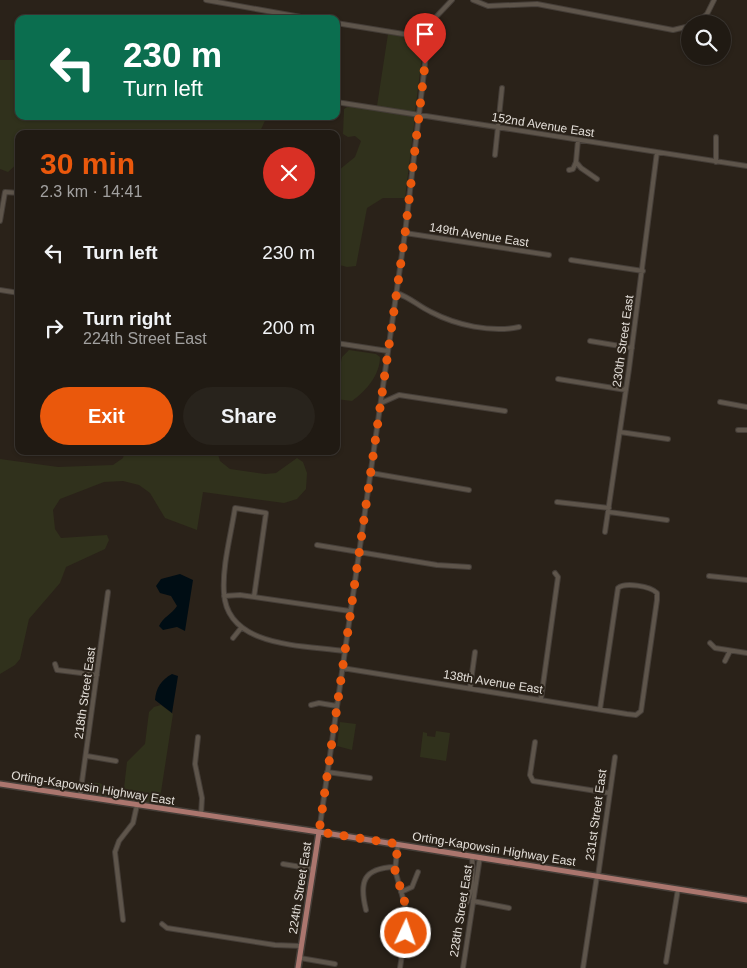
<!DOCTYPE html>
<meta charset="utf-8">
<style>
body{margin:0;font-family:Arial,sans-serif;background:#28231c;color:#f1f3f6;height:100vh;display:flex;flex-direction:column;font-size:19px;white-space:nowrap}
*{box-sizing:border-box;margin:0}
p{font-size:16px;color:#a2a1a0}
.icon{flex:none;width:28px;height:28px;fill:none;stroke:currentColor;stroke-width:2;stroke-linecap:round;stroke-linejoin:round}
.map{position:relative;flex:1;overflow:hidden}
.sheet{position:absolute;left:15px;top:130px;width:325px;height:325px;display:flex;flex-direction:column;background:#201a13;border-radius:10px;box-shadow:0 1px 4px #0004,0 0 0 1px #3d3833}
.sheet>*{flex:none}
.guide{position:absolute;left:15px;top:15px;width:325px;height:105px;border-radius:10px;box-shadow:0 1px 4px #0004,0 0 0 1px #3d3833;background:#0b6e4f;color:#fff;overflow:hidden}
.buttons{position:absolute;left:681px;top:15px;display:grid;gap:10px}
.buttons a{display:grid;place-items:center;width:50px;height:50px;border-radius:50%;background:#201a13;box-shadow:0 1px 4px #0004,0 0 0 1px #3d3833;font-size:25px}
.pin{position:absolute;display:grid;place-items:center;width:42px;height:42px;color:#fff;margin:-51px -21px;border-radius:50% 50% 50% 0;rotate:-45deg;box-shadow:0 0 5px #0007}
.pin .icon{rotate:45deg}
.me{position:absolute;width:55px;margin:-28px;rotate:3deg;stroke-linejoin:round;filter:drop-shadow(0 0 4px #0008)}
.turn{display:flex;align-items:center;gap:18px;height:105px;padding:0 25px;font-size:22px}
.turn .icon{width:65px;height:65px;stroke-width:2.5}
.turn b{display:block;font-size:35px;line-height:42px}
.round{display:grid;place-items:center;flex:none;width:52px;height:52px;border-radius:26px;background:#28231c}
.summary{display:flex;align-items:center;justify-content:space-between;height:85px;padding:0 25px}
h1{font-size:30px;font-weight:700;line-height:38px;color:#ea580c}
.action{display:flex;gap:10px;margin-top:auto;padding:10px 25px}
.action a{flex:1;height:58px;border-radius:30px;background:#ea580c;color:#fff;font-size:20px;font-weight:700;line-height:58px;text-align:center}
.action a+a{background:#28231c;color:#f1f3f6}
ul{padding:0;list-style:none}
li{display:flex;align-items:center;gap:15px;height:75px;padding:0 25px}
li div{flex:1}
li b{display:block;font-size:19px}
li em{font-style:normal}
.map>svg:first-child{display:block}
.green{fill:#30311c}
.water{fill:#000d14}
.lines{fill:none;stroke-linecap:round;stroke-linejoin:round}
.minor-casing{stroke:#453e38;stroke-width:6}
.major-casing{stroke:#453e38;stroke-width:8}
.minor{stroke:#5e554b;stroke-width:4}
.major{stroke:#ab766e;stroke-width:5}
.route{stroke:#ea580c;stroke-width:9;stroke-dasharray:0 16.2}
.labels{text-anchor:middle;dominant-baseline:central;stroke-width:4;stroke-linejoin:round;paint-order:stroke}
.street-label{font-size:12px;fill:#e3ded8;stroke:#2a2219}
</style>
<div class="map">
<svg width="747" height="968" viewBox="0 0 747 968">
<rect width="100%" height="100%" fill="#2a2219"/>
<path class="green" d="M388,34l36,6 -9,72 -38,-6z
M0,60h19v56h156l13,5 20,-5h59l-8,18h-240v28l-11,10 -8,-3z
M349,106l66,11 -10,81h-22l-16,10 -11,58 -9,1 -11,-3v-95l3,1 16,-13 6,-16 -6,-5 -7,1 -5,-3 1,-25z
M349,350l27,4 4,3c0,18 -14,34 -28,44l-16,-2v-21l2,-1 4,-20z
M125,451h92l3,10 10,8 35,5 11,-1 21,-15 6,4 4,11 -1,16 -9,10 -13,4 -81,-11 -6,38 -32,-12 -15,-25 -11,-8 -16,-4 -19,1 -44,17 -7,11 2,19 6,9 46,-3 2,5 -4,9 -39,18 -6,16 -31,36 -9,40 -5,6 -15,9v-215l58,8 55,-2 10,-7z
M161,705l12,9 -14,91 -73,-11 2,-12 11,1 20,8 5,-3 3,-26 18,-18 4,-32 5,-5z
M340,722l16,2 -4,26 -15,-4z
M436,731l14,2 -4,28 -26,-4 3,-25 4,1v3l8,1z"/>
<path class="water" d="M180,574l13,6 -8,51 -8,-4 -14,3 -4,-4c4,-9 13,-12 18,-20l-6,-10 -11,-3 -4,-7 5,-7z
M172,674l6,2 -6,37 -17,-13c1,-12 6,-20 17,-26z"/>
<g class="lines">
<g class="minor-casing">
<path id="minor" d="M206,0l106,19
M473,0l15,6 49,-2 136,26 17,-4
M336,23l92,15
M695,24l12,-10 7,-14
M336,102l411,64
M495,155l7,-67
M576,162l5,6 16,11
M716,162v-25
M569,170l4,-1 3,-7 2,-22
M0,221l5,-29 14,1
M405,233l144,22
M571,260l72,11
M0,290l19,3
M396,293c14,4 22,13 35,19 25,13 60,21 88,15
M590,341l42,7
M336,343l52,8
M558,379l68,11
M720,402l27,5
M381,403l18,-8 106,16
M738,430h9
M620,432l48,7
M371,473l98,17
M557,502l52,6
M609,512l58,8
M605,532l24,-163 28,-217
M317,545l120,20 32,2
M709,576l38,4
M224,596l16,-1 110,16
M254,597l12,-84 -31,-5c-4,27 -13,58 -11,85 3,55 80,52 120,58
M233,638l8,-10
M710,643l5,5 32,5
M725,661l5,-10
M55,664l2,6 40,5
M342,668l285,46 9,1 5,-4 16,-111v-7c-7,-7 -32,-11 -39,-5l-18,121
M470,688l5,-36
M541,699l17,-122 -3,-4
M311,705l8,-2 18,3
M198,737l-3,27 7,34 -1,17
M535,742l-5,33 3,6 76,12
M87,756l29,5
M327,772l43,6
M80,796l28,-204
M319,832l86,-599 23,-195 7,-20 17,-18
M398,844l-3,26 13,46 -8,52
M283,864l30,5
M598,876l17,-119
M401,892l11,-5 6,-15
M473,901l36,7
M464,906c10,-11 9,-36 8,-50
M366,910c-7,-28 -3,-42 29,-43
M123,920l-8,-68 4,-11 14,-18 4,-18
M162,924l5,4 108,17 26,1
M300,958l35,6
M666,962l12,-73
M463,968l17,-111
M583,968l14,-92"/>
</g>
<g class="major-casing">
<path id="major" d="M0,784l319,48 428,68
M298,968l21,-136"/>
</g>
<use href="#minor" class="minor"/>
<use href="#major" class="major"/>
</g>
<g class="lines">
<path class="route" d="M406,933l2,-20 -13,-43 3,-26 -79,-12 86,-598 20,-170"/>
</g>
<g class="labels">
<g class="street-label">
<text transform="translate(543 125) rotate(9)">152nd Avenue East</text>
<text transform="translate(479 235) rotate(9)">149th Avenue East</text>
<text transform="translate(623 341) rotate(-82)">230th Street East</text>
<text transform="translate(493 682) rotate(9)">138th Avenue East</text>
<text transform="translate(85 693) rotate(-82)">218th Street East</text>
<text transform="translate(93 788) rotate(9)">Orting-Kapowsin Highway East</text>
<text transform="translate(596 815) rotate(-82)">231st Street East</text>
<text transform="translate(494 849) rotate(9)">Orting-Kapowsin Highway East</text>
<text transform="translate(300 888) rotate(-81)">224th Street East</text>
<text transform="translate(461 911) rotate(-81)">228th Street East</text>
</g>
</g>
</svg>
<div class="buttons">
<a><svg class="icon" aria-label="search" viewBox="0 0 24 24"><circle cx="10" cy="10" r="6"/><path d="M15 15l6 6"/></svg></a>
</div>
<div class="pin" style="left:425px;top:64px;background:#d93025"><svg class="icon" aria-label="arrive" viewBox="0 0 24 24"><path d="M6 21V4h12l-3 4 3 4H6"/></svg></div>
<svg class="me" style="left:406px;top:933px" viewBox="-20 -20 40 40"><circle r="17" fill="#ea580c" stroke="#fff" stroke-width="3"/><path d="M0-11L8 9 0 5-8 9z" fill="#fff"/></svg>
<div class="guide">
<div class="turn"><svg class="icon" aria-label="left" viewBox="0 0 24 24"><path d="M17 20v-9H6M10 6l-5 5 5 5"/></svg><div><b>230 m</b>Turn left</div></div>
</div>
<section class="sheet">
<div class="summary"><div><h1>30 min</h1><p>2.3 km · 14:41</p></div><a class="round" style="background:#d93025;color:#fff"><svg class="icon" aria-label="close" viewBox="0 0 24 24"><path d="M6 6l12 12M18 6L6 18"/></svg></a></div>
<ul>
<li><svg class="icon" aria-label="left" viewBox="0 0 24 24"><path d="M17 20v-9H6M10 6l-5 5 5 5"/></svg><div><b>Turn left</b></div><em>230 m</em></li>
<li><svg class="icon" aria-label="right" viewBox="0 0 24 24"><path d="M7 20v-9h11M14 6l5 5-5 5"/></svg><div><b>Turn right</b><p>224th Street East</p></div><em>200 m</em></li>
</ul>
<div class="action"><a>Exit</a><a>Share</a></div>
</section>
</div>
